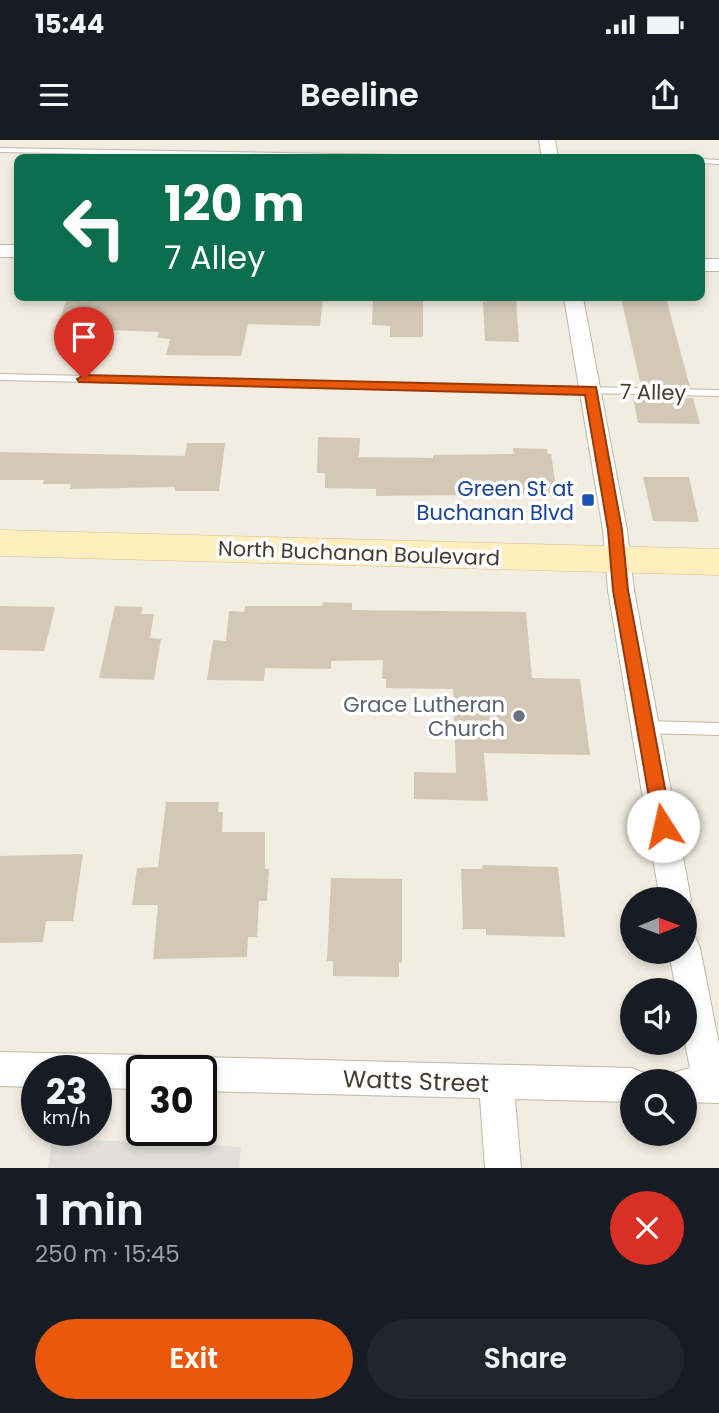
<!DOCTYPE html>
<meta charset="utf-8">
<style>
body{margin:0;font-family:Poppins,sans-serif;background:#20242c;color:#f1f3f6;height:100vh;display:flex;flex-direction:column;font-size:26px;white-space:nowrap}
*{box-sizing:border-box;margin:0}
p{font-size:23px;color:#9ea1a6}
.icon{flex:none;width:38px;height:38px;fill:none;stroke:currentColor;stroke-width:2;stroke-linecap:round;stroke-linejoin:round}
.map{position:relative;height:1028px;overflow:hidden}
.panel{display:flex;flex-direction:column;background:#171b24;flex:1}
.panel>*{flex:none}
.hud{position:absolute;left:14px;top:14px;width:691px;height:147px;border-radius:10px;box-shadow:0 4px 10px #0003;background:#0b6e4f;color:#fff;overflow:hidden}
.needle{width:46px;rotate:89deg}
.controls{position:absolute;left:620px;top:747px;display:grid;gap:14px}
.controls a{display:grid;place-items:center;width:77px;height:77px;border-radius:50%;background:#171b24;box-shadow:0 4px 10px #0003;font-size:35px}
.speed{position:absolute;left:21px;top:915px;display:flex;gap:14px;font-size:35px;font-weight:700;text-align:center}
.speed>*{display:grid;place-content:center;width:91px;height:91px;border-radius:50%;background:#171b24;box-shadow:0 4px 10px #0003;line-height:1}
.speed small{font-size:18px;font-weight:400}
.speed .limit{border:4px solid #111;border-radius:10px;background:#fff;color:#111}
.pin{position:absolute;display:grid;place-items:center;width:60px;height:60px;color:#fff;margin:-72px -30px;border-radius:50% 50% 50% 0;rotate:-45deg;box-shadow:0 0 7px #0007}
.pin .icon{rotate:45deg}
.me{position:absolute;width:77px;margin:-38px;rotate:350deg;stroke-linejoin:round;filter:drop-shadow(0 0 5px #0008)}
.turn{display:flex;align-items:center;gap:24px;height:147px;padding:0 35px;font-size:32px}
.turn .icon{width:91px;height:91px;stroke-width:2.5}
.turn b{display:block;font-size:49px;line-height:60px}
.round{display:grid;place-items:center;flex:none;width:74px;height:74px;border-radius:37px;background:#20242c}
.summary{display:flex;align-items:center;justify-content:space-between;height:119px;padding:0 35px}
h1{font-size:42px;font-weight:600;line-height:52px}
.cta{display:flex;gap:14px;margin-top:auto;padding:14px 35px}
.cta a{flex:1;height:80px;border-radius:42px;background:#ea580c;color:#fff;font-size:28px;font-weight:600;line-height:80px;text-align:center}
.cta a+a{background:#20242c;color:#f1f3f6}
.status{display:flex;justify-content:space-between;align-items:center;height:49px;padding:0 35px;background:#171b24;direction:ltr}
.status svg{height:19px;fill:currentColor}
header{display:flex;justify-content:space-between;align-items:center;height:91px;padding:0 35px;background:#171b24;font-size:32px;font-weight:600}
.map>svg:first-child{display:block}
.parking{fill:#e1dfda}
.building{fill:#d3c8b6}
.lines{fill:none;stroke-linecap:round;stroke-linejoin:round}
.lane-casing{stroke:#c0b7a7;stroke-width:2}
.street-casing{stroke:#c0b7a7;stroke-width:2}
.secondary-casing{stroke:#d4c18e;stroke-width:1}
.lane{fill:#fff;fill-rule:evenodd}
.street{fill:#fff;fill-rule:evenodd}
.secondary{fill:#ffeebe;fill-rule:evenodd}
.route{fill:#ea580c;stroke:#983908;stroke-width:2}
.transit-dot{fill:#1a4fb4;stroke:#fff;stroke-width:2.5}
.worship-dot{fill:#6b7280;stroke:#fff;stroke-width:2.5}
.labels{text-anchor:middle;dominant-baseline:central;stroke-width:7;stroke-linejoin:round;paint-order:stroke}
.street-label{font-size:21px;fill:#433c32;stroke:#fff}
.transit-label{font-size:21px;fill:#164399;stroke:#fff;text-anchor:end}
.worship-label{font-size:21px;fill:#5b616d;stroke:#fff;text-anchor:end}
.near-street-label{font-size:24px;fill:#433c32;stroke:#fff}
</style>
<div class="status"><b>15:44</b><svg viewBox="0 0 49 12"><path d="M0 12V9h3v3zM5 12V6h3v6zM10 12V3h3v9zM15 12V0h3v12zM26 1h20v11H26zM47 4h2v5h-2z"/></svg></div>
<header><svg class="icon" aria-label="menu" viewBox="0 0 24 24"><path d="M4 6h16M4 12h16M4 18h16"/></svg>Beeline<svg class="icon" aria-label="share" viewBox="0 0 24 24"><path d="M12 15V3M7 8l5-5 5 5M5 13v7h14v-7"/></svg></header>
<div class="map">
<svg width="719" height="1028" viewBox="0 0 719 1028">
<rect width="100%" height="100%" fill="#f2ede1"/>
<path class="parking" d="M52,998l189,9 -2,21h-191z"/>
<path class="building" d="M67,158h256l-3,28 -72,-2 -7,32 -75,-1 4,-16 -13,-1 2,-6 -102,-4z
M373,158h50v39h-33v-11l-18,-1z
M487,158h29l3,44 -34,-1 -2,-39h4z
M621,158h45l24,89 -49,-1z
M644,257l49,1 7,26 -62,-1 -5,-25z
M318,297l42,1 -1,19 74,1v-3l81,-1 -1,-6 34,1 1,5h3l6,40 -181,2v-7l-51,-1v-15h-8z
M187,303h38l-6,48h-44v-4l-105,2 1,-5h-28l1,-4h-44v-28l185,4z
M643,337h46l10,45 -46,-1z
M323,462l29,1v7l174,2 6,66 48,1 10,76 -106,-2 4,48 -74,-2v-27l42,1 -3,-84 -67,-1v-9h-4l1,-19 -52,1v8l-66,-1 -1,13 -57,-1 6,-40 13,1 3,-30 15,1 1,-6h77z
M0,466l55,1 -11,44 -44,-1z
M115,466l28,1 -2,7h13l-4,24 11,1 -7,41 -55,-2z
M166,662h53l-1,10h5l-1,20h43v37h4l-2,32h-8l-2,36h-9l-1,20 -94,2 5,-54h-26l5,-37 21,-1z
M83,714l-10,67h-27l-3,21 -43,1v-87z
M483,725l75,2 7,70 -79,-2v-6h-23l-2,-60h21z
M331,738l71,1v84l-3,-1v15l-66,-1v-15h-6z"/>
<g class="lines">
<g class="lane-casing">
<path id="lane" d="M0,8l457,8 4,2h-166l-295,-6z
M702,19l17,1v4l-17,-1z
M0,234l719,16v6l-719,-16z
M645,581l74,2v12l-74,-2 -5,-2 -1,-4 1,-4z"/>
</g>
<g class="street-casing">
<path id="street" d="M539,0h16l3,18h-16z
M0,105h18v12h-18z
M702,119h17v12h-17z
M564,158h19l44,232 7,60 57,310 -7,12v-12h-24l-52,-310 -5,-60z
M684,792l11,5 5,11 19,96v59l-35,-1v-20h-16l4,-9 18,-5 -6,-30v-48h-8l-7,-38h15z
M0,912l142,3 12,5 5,11h-17v18l-46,-1v-17h-59v16l-37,-1z
M201,917l431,11 12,5 4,9h-16v20l-117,-3 6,69h-36l-5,-70 -279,-7v-20h-16l4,-9z"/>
</g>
<g class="secondary-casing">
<path id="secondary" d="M0,390l719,19v26l-719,-19z"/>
</g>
<use href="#lane" class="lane"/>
<use href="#street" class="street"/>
<use href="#secondary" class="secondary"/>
</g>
<path class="route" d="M84,235l512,12 26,143 6,60 44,236 -3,6 -6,2 -7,-2 -2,-6 -41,-236 -5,-60 -23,-135 -506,-13 -2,-3z"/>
<rect class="transit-dot" x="581" y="353" width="14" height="14" rx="3.5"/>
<circle class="worship-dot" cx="519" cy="576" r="7"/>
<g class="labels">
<g class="street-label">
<text transform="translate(653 252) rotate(1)">7 Alley</text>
<text transform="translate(359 413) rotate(2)">North Buchanan Boulevard</text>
</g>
<g class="transit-label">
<text x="574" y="348">Green St at<tspan x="574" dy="24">Buchanan Blvd</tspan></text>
</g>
<g class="worship-label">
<text x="505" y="564">Grace Lutheran<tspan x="505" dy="24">Church</tspan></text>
</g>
<g class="near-street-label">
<text transform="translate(416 941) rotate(2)">Watts Street</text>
</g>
</g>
</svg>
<div class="controls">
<a><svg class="needle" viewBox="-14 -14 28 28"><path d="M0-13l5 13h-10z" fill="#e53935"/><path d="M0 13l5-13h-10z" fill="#9ea1a6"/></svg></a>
<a><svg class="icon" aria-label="sound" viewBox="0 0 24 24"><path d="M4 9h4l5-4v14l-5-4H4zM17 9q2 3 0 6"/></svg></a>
<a><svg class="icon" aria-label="search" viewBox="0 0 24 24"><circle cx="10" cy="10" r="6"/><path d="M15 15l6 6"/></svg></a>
</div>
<div class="speed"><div>23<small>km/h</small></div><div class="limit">30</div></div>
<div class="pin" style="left:84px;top:239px;background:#d93025"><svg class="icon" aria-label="arrive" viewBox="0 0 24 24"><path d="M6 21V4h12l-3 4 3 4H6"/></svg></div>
<svg class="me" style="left:663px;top:686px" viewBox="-20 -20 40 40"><circle r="19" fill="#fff"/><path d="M0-13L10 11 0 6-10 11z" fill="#ea580c"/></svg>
<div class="hud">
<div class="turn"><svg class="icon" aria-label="left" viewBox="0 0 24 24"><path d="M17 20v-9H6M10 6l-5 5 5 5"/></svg><div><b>120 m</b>7 Alley</div></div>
</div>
</div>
<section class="panel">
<div class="summary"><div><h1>1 min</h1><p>250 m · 15:45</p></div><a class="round" style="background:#d93025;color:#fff"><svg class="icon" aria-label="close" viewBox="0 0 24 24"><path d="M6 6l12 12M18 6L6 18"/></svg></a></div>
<div class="cta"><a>Exit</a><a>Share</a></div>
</section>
